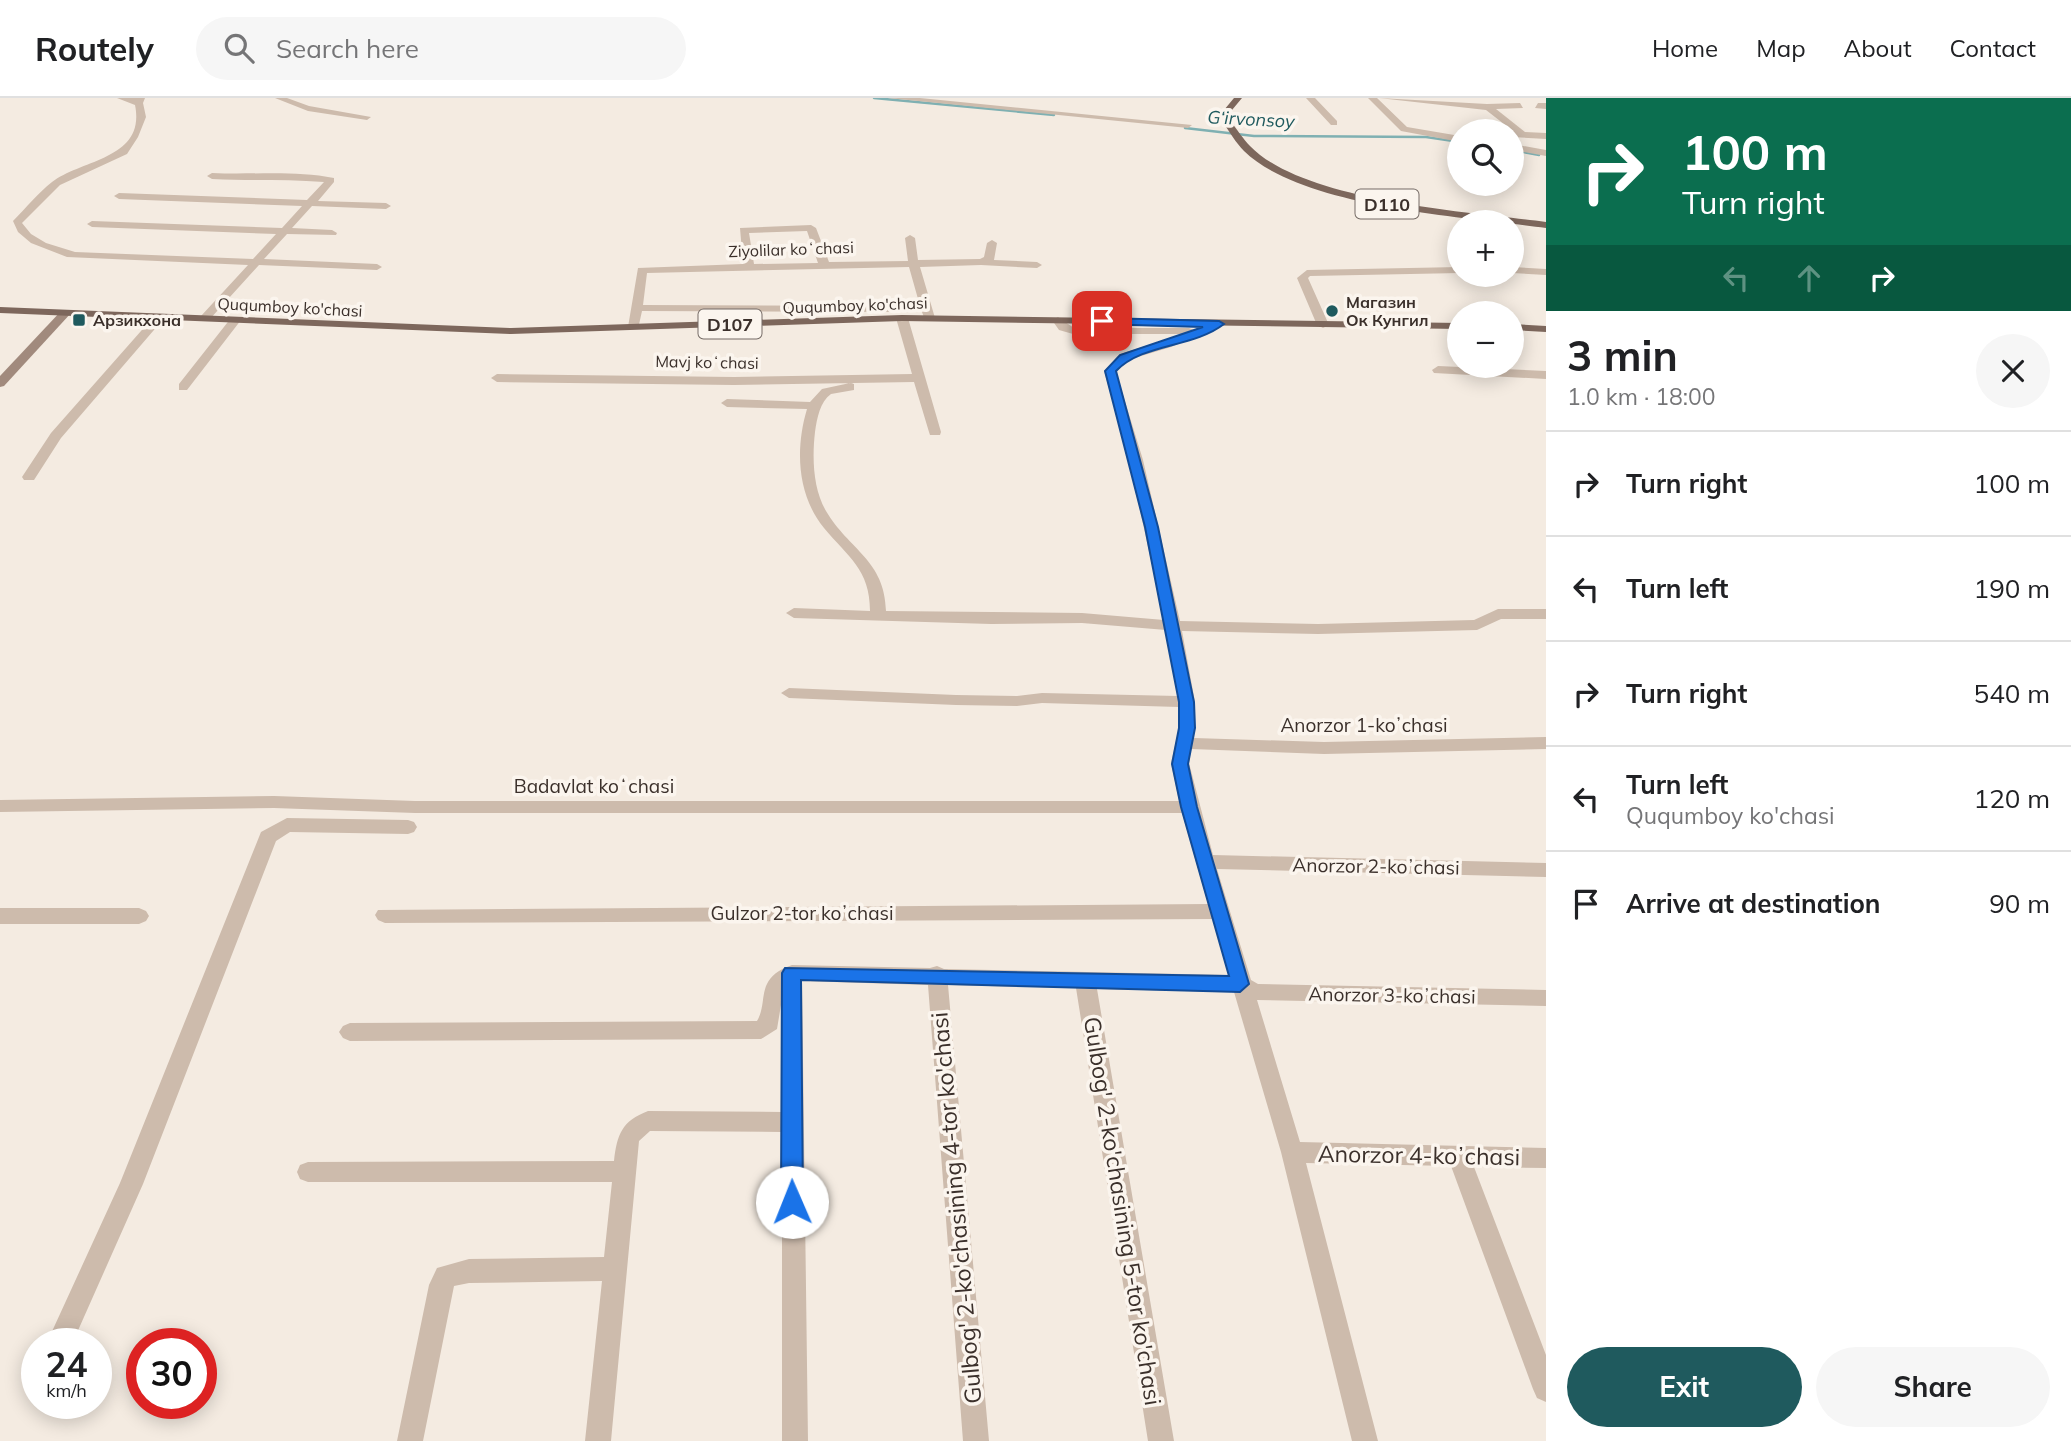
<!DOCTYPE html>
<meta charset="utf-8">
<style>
body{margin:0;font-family:Mulish,sans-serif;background:#f6f6f6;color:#202124;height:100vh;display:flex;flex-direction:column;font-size:26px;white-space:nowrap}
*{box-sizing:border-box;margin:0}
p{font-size:23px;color:#757577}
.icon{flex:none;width:38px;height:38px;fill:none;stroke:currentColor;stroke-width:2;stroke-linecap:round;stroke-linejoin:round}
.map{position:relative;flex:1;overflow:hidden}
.drawer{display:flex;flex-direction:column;background:#fff;width:525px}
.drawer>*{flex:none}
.hud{background:#0b6e4f;color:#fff;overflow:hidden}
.buttons{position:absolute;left:1447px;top:21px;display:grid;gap:14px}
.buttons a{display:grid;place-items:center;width:77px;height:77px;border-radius:50%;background:#fff;box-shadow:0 4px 18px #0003;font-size:35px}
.speed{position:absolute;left:21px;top:1230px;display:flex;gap:14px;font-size:35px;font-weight:700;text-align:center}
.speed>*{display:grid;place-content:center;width:91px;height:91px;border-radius:50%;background:#fff;box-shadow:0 4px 18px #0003;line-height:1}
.speed small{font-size:18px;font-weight:400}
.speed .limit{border:10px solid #d22;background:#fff;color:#111}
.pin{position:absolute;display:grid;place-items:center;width:60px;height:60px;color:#fff;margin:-30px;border-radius:14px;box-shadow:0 4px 10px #0006}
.me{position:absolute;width:77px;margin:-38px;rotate:359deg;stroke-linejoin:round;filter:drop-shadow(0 0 5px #0008)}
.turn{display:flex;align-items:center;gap:24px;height:147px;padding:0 21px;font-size:32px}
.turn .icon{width:91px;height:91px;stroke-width:2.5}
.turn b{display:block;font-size:49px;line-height:60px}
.lanes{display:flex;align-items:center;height:66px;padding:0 21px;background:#0003;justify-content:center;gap:35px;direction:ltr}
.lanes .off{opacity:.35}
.round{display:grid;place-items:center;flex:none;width:74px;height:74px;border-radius:37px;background:#f6f6f6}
.head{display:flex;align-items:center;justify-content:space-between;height:119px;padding:0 21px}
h1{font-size:42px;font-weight:700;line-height:52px}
.cta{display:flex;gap:14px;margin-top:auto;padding:14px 21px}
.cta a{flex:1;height:80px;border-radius:42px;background:#1f5a5e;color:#fff;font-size:28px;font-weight:700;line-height:80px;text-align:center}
.cta a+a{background:#f6f6f6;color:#202124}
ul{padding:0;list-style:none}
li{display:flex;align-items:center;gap:21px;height:105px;padding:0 21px;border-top:2px solid #e0e0e0}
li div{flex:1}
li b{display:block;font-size:26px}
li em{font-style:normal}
header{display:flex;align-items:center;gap:42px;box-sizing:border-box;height:98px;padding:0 35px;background:#fff;border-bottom:2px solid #e0e0e0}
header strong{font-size:33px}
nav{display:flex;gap:38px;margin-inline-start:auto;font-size:24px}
.search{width:490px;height:63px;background:#f6f6f6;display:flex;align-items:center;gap:18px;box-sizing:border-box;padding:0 24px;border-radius:38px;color:#757577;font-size:26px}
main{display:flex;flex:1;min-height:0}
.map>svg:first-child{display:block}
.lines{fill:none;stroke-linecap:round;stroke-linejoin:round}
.stream{stroke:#7fb0b2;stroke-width:2.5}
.street{fill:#cdbbac;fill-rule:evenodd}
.secondary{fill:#a18a7d;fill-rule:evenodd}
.primary{fill:#7d675c;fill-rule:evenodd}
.route{fill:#1a73e8;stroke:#114b97;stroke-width:2}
.poi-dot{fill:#1f5a5e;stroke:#fbf5ee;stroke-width:2.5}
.labels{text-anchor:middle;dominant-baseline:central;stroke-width:7;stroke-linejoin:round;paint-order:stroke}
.far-street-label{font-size:16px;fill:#3b302b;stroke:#fbf5ee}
.far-poi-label{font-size:16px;font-weight:bold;fill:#3b302b;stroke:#fbf5ee;text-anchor:start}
.far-water-label{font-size:18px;font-style:italic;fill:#1f5a5e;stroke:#fbf5ee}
.shield{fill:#fbf5ee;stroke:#756b66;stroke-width:2}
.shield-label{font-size:18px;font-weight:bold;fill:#3b302b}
.street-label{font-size:19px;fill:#3b302b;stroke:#fbf5ee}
.near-street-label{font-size:23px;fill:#3b302b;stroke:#fbf5ee}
</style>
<header>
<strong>Routely</strong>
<div class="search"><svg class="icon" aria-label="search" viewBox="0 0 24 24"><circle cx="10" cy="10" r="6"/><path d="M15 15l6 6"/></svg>Search here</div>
<nav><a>Home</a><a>Map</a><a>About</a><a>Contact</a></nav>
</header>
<main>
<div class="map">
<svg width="1546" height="1343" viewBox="0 0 1546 1343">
<rect width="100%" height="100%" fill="#f4ebe1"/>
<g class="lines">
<path class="stream" d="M874,0l180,17
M1185,30l69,8 172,1 34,5
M1512,52l27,5"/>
<path class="street" d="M117,0h28l-2,5 3,14 -8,20 -11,17 -67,31 -38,38 9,11 15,9 29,9 178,7 23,-25 -184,-7 -5,-3 5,-3 190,7 20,-22 -183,-7 -5,-3 5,-3 188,7 17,-18c-38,-3 -74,-1 -112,-3l-5,-3 5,-3c41,2 82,-3 122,5v4l-16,19 68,2 5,3 -5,3 -74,-3 -20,22 40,2 5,3 -1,2 -49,-1 -23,25 113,5 5,3 -5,3 -118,-5 -50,55h-8v-4l47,-51 -181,-8 -36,-14 -13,-11 -5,-11c13,-13 25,-28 39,-39 30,-23 94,-23 83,-77z
M275,0h12l22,8 62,11 -4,3 -59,-9z
M888,0h32l272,27 -4,3z
M1306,0h9l22,23v4h-6z
M1368,0h9l30,29 53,9v6l-59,-11z
M1379,0l108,6 33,-1 3,5 -27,1 29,23 21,1v6l-34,-2 1,-6 -27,-21z
M1538,5h8v6l-11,-1z
M1512,46l34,6v6l-34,-6z
M811,127l5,3 13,34 79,-1 -3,-23 5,-3 5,3 3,22 62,-1 4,-2 3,-14 5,-3 5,3 -3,17 43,2 5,3 -5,3 -56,-3 -61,2 15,51 -6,3 -4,-1 -3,-8 -280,-1 -4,18 -10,-2 10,-59 105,-4 -3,-36zM807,133l11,32 -64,1 -5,-31zM909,169l11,39 -277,-1 4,-32z
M1460,169v6l-150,3 -2,2 21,47 -6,3 -6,-3 -20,-47 10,-8z
M1512,169l34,2v6l-34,-2z
M156,216l10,2 -105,122 -27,42h-10l-2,-3 29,-44z
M902,217l6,3 33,114 -1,3h-10l-1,-3 -15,-50 -180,3 -237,-3 -6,-4 6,-4 237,3 178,-3 -16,-56z
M1058,219l16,11h115l5,2 25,-9 6,3 -54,23 -43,13 -12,12 27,88 37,161 138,3 156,-4 24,-11h48v10h-45l-24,11 -159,4 -136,-3 13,71 -1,36 130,4 222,-5v12l-222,5 -133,-5 -2,14 24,92 333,8v14l-329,-8 34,111 7,4 288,6v16l-289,-6 43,142 246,6v20l-72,-1 72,188v47l-9,-4 -4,-9 -82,-223 -145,-3 72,278h-26l-71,-289 -47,-160 -137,-3 77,452h-26l-72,-453 -128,-3 41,456h-26l-35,-456 -126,-4 6,460h-26v-309l-132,-1 -11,10 -28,300h-26l17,-160 -133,2 -15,3 -31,155h-26l32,-156 8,-17 32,-9 135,-2 8,-75h-304l-8,-3 -3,-7 3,-7 8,-3 306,-1c3,-27 8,-40 34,-50l134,1v-113l-5,30 -16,10 -411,2 -7,-3 -4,-6 4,-6 7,-3 407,-2c12,-20 -3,-43 35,-56l138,3 7,-2 7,3 285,6 -16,-56 -828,4 -7,-3 -3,-5 3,-5 830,-6 -26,-91h-767l-141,-5 -274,4v-12l274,-4 141,5h764l-8,-38 8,-35v-21l-137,-4 -25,3 -61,-1 -167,-7 -8,-5 8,-5 167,7 61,1 25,-3 136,3 -12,-66 -84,-7 -91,1 -197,-6 -8,-5 8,-5 76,3c0,-42 -22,-54 -46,-83 -27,-33 -29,-79 -17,-119l-80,-2 -6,-4 6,-4 83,3 12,-13 28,-6 4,1v6l-23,4c-11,8 -14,24 -16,38 -3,26 -2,57 11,79 23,39 59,49 60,100l196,2 82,7 -35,-160 -25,-89 16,-17 63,-20h-110l-14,-4 -7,-10z
M231,220l10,2 -54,70h-8v-6z
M1438,268l108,5v8l-112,-6 -2,-3z
M287,720l121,2 6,2 3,5 -3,5 -6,2 -118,-2 -14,9 -133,343 -71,160h-20l-3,-6 71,-155 139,-346 2,-5z
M0,810h139l7,3 3,5 -3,5 -7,3h-139z"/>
<path class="secondary" d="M62,212l10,2 -68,74 -4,1v-11z"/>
<path class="primary" d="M1234,0h8l-10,12 -2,11c7,8 13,18 20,25 54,56 220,66 296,76v6c-78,-11 -244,-20 -302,-77 -8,-8 -15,-20 -22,-30l2,-11z
M0,209l511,21 391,-13 558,8v6l-558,-8 -391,13 -511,-21z
M1512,226l34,2v6l-34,-2z"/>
</g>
<path class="route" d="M1102,220l117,3 5,3c-31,24 -81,19 -108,47l42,156 36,175 1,26 -7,36 9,43 52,177 -9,8 -439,-12 2,222 -4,7 -7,3 -8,-3 -3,-7 1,-229 3,-5 444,8 -48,-169 -9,-43 7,-36v-26l-34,-175 -40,-156 15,-16 83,-28 -105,-3 -1,-3z"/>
<g class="poi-dot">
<circle cx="1332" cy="213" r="7"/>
<rect x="72" y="215" width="14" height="14" rx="3.5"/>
</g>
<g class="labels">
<g class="far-street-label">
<text transform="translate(791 151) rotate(-2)">Ziyolilar koʻchasi</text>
<text transform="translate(855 207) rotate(-2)">Ququmboy ko'chasi</text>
<text transform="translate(290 209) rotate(3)">Ququmboy ko'chasi</text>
<text transform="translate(707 264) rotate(1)">Mavj koʻchasi</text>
</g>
<g class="far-poi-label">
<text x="1346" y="204">Магазин<tspan x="1346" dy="18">Ок Кунгил</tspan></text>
<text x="93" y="222">Арзикхона</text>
</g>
<g class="far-water-label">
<text transform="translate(1251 21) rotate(3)">G‘irvonsoy</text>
</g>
<g class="shield">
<rect x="1355.5" y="91.5" width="63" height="29" rx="5"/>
<rect x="698.5" y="211.5" width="63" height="29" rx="5"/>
</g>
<g class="shield-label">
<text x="1387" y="106">D110</text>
<text x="730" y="226">D107</text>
</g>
<g class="street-label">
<text x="1364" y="627">Аnorzor 1-koʼchasi</text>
<text x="594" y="688">Badavlat koʻchasi</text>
<text transform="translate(1376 768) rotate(1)">Аnorzor 2-koʼchasi</text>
<text x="802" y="815">Gulzor 2-tor koʼchasi</text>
<text transform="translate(1392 897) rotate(1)">Аnorzor 3-koʼchasi</text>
</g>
<g class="near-street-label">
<text transform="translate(1419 1057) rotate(1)">Аnorzor 4-koʼchasi</text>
<text transform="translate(956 1110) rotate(-95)">Gulbog' 2-ko'chasining 4-tor ko'chasi</text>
<text transform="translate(1123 1113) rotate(81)">Gulbog' 2-ko'chasining 5-tor ko'chasi</text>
</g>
</g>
</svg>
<div class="buttons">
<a><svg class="icon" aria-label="search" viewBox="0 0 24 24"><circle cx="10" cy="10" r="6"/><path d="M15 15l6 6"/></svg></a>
<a>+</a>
<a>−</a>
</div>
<div class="speed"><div>24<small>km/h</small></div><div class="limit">30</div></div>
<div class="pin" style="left:1102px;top:223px;background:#d93025"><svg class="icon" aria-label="arrive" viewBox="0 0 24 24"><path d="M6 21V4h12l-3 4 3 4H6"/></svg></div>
<svg class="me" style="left:792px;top:1104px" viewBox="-20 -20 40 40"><circle r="19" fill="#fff"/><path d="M0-13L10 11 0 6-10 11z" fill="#1a73e8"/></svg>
</div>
<section class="drawer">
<div class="hud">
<div class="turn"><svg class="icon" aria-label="right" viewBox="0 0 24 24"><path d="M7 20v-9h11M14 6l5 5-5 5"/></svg><div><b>100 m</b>Turn right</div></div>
<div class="lanes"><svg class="icon off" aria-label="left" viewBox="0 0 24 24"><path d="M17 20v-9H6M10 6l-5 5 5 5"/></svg><svg class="icon off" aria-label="ahead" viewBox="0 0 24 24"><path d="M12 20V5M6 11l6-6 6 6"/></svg><svg class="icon" aria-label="right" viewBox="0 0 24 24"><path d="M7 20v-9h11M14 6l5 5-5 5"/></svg></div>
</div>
<div class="head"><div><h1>3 min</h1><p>1.0 km · 18:00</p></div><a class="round"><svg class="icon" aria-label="close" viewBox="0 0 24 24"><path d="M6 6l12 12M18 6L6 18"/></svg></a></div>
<ul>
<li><svg class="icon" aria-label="right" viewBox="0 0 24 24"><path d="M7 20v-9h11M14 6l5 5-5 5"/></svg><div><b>Turn right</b></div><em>100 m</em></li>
<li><svg class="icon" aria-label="left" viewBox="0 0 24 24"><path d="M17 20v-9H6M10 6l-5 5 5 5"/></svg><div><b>Turn left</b></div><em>190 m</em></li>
<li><svg class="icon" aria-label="right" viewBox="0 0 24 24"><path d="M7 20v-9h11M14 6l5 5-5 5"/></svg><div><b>Turn right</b></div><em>540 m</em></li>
<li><svg class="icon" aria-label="left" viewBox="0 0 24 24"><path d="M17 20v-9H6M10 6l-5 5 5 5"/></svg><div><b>Turn left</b><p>Ququmboy ko'chasi</p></div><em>120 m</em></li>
<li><svg class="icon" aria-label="arrive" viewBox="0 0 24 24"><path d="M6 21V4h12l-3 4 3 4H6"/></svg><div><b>Arrive at destination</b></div><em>90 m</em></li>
</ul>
<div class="cta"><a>Exit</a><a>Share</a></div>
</section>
</main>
